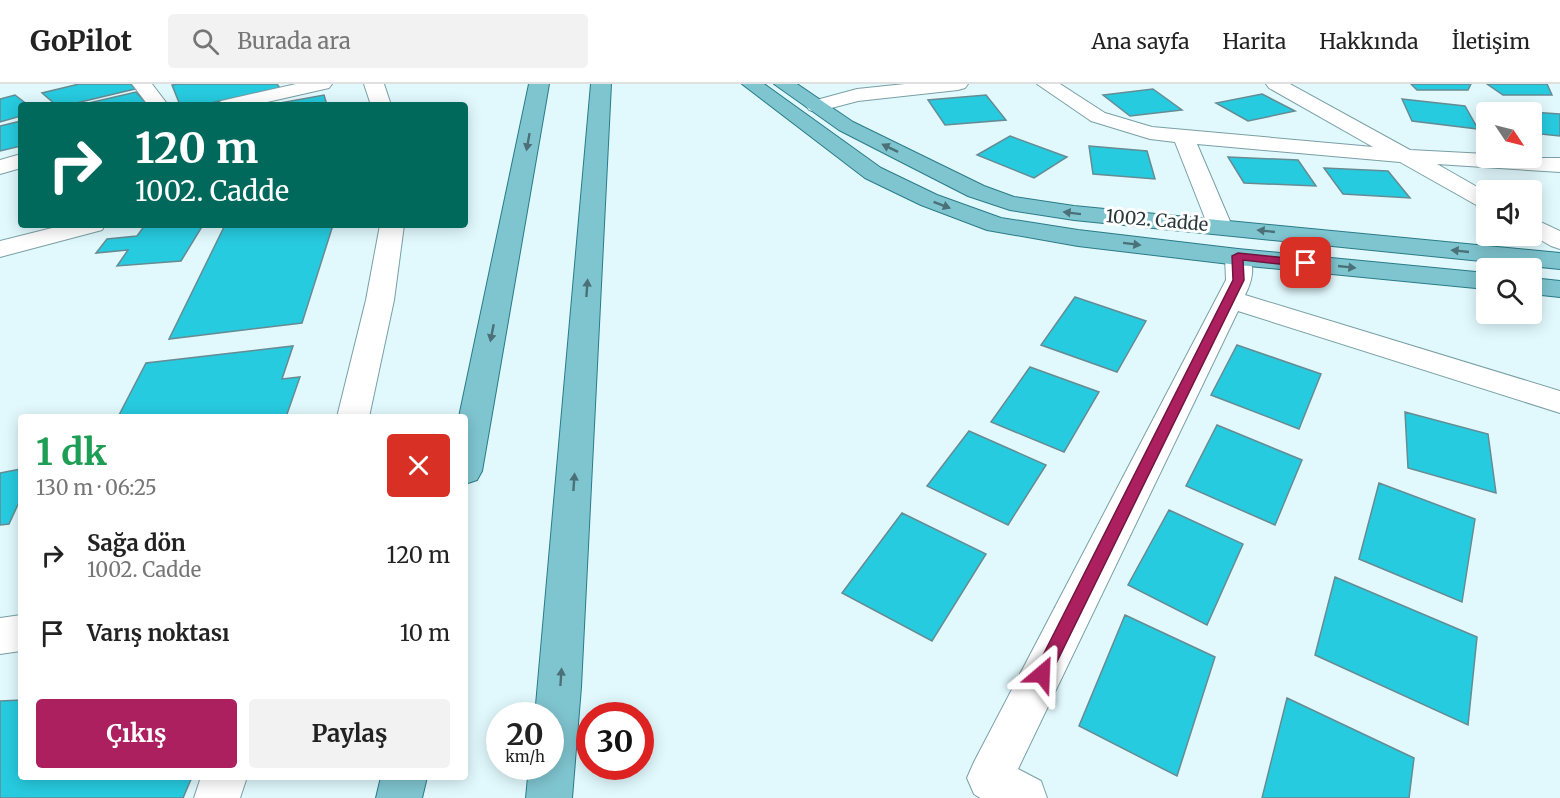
<!DOCTYPE html>
<html lang="tr">
<meta charset="utf-8">
<style>
body{margin:0;font-family:Merriweather,serif;background:#f2f2f2;color:#222;height:100vh;display:flex;flex-direction:column;font-size:22px;white-space:nowrap}
*{box-sizing:border-box;margin:0}
p{font-size:20px;color:#767676}
.icon{flex:none;width:33px;height:33px;fill:none;stroke:currentColor;stroke-width:2;stroke-linecap:round;stroke-linejoin:round}
.map{position:relative;flex:1;overflow:hidden}
.sheet{position:absolute;left:18px;top:330px;width:450px;height:366px;display:flex;flex-direction:column;background:#fff;border-radius:6px;box-shadow:0 3px 15px #0003}
.sheet>*{flex:none}
.hud{position:absolute;left:18px;top:18px;width:450px;height:126px;border-radius:6px;box-shadow:0 3px 15px #0003;background:#00695c;color:#fff;overflow:hidden}
.needle{width:39px;rotate:125deg}
.tools{position:absolute;left:1476px;top:18px;display:grid;gap:12px}
.tools a{display:grid;place-items:center;width:66px;height:66px;border-radius:6px;background:#fff;box-shadow:0 3px 15px #0003;font-size:30px}
.speed{position:absolute;left:486px;top:618px;display:flex;gap:12px;font-size:30px;font-weight:700;text-align:center}
.speed>*{display:grid;place-content:center;width:78px;height:78px;border-radius:50%;background:#fff;box-shadow:0 3px 15px #0003;line-height:1}
.speed small{font-size:15px;font-weight:400}
.speed .limit{border:9px solid #d22;background:#fff;color:#111}
.pin{position:absolute;display:grid;place-items:center;width:51px;height:51px;color:#fff;margin:-26px;border-radius:12px;box-shadow:0 3px 9px #0006}
.me{position:absolute;width:66px;margin:-33px;rotate:26deg;stroke-linejoin:round;filter:drop-shadow(0 0 4px #0008)}
.turn{display:flex;align-items:center;gap:21px;height:126px;padding:0 18px;font-size:27px}
.turn .icon{width:78px;height:78px;stroke-width:2.5}
.turn b{display:block;font-size:42px;line-height:51px}
.round{display:grid;place-items:center;flex:none;width:63px;height:63px;border-radius:6px;background:#f2f2f2}
.head{display:flex;align-items:center;justify-content:space-between;height:102px;padding:0 18px}
h1{font-size:36px;font-weight:700;line-height:45px;color:#1e9e55}
.primary-button{display:flex;gap:12px;margin-top:auto;padding:12px 18px}
.primary-button a{flex:1;height:69px;border-radius:6px;background:#ac2060;color:#fff;font-size:24px;font-weight:700;line-height:69px;text-align:center}
.primary-button a+a{background:#f2f2f2;color:#222}
ul{padding:0;list-style:none}
li{display:flex;align-items:center;gap:18px;height:78px;padding:0 18px}
li div{flex:1}
li b{display:block;font-size:22px}
li em{font-style:normal}
header{display:flex;align-items:center;gap:36px;box-sizing:border-box;height:84px;padding:0 30px;background:#fff;border-bottom:2px solid #e0e0e0}
header strong{font-size:28px}
nav{display:flex;gap:33px;margin-inline-start:auto;font-size:21px}
.search{width:420px;height:54px;background:#f2f2f2;display:flex;align-items:center;gap:15px;box-sizing:border-box;padding:0 21px;border-radius:6px;color:#767676;font-size:22px}
.map>svg:first-child{display:block}
.building{fill:#27cbe0;stroke:#668b92;stroke-width:1.5}
.lines{fill:none;stroke-linecap:round;stroke-linejoin:round}
.minor-casing{stroke:#799fa5;stroke-width:2}
.major-casing{stroke:#297b87;stroke-width:2}
.minor{fill:#fff;fill-rule:evenodd}
.major{fill:#7fc5d0;fill-rule:evenodd}
.oneway{fill:#4b7077}
.route{fill:#ac2060;stroke:#70153e;stroke-width:1.5}
.labels{text-anchor:middle;dominant-baseline:central;stroke-width:6;stroke-linejoin:round;paint-order:stroke}
.far-street-label{font-size:18px;fill:#28383b;stroke:#fff}
</style>
<header>
<strong>GoPilot</strong>
<div class="search"><svg class="icon" aria-label="search" viewBox="0 0 24 24"><circle cx="10" cy="10" r="6"/><path d="M15 15l6 6"/></svg>Burada ara</div>
<nav><a>Ana sayfa</a><a>Harita</a><a>Hakkında</a><a>İletişim</a></nav>
</header>
<div class="map">
<svg width="1560" height="714" viewBox="0 0 1560 714">
<rect width="100%" height="100%" fill="#e1f9fd"/>
<path class="building" d="M79,0h52l4,5 -67,16h-12l-14,-12z
M178,0h99l3,4 -79,17h-21l-8,-20z
M1411,0h60l-3,6h-51z
M1487,0h60l5,11h-49z
M1153,5l29,21 -52,6 -27,-21z
M136,8l12,13h-68z
M1262,10l33,17 -47,10 -32,-18z
M15,11l13,10h-7v11l-21,6v-23z
M324,11l3,10h-58z
M986,11l20,25 -61,5 -17,-25z
M1402,15l63,7 13,23 -66,-8z
M1504,26l56,4v22l-28,-3v-21h-25z
M21,37v25l-21,5v-25z
M1010,52l57,21 -33,21 -57,-23z
M1089,62l58,5 8,28 -62,-5z
M1228,73l70,3 18,26 -72,-3z
M1324,84l64,3 22,27 -67,-4z
M145,141h58l-22,36 -64,5 11,-16 -32,3 11,-14 30,-3z
M225,141h108l-31,98 -133,16z
M1075,213l71,24 -29,51 -76,-27z
M1237,261l84,29 -22,55 -88,-34z
M293,262l-11,33 18,-2 -14,40h-168l28,-54z
M1030,283l69,25 -35,60 -73,-30z
M1405,328l83,22 8,59 -88,-25z
M1217,341l85,35 -27,65 -89,-39z
M969,347l77,34 -38,60 -81,-39z
M21,385v29l-12,26 -9,1v-52z
M1379,399l96,36 -13,83 -103,-43z
M1169,426l74,34 -36,81 -79,-40z
M902,429l84,41 -54,87 -90,-48z
M1335,493l142,60 -9,88 -153,-70z
M1125,531l90,42 -38,119 -98,-50z
M1287,614l127,60 -5,40h-147z
M21,616v77h171l-9,21h-183v-97z"/>
<g class="lines">
<g class="minor-casing">
<path id="minor" d="M132,0h20l16,21h-20z
M296,0h36l-3,4 -75,17h-36l3,-4z
M364,0h20l7,21h-20z
M905,0h63l-3,4 -7,2 -100,11 -42,11 -7,-2 -3,-4 3,-4 48,-13z
M1037,0h23l45,29 47,14 221,20 -104,-59 -3,-4h24l120,66 76,4v4h74v14l-123,-8 49,28v16l-8,-2 -78,-44 -203,-18 35,82 -3,5 -9,2 -9,-2 -3,-5 -33,-84 -25,-3 -59,-18z
M21,70v14l-21,6v-14z
M1532,134l28,13v18l-9,-3 -19,-11z
M64,141h41l-3,5 -102,27v-16z
M380,141h24l-10,75 -25,117h-32l29,-117z
M1238,165l9,3c9,13 5,30 -2,43l315,96v22l-322,-102 -220,458 23,12 6,17h-67l-6,-4 -7,-16 7,-16 252,-482 -1,-23 4,-5z
M21,531v36l-21,3v-36z
M201,693h46l-7,21h-46z"/>
</g>
<g class="major-casing">
<path id="major" d="M529,0h20l-67,387 -5,9 -12,4v-67h-6z
M591,0h20l-30,603 -9,111h-46l3,-32h21v-50h-15z
M742,0h22l117,84 56,27 64,23 77,12 160,19 248,24v16l-248,-24 -160,-19 -91,-16 -66,-25 -56,-27z
M774,0h23l56,38 131,64 30,11 60,9 486,47v16l-486,-49 -64,-10 -42,-14 -129,-66z
M1532,194l28,3v16l-28,-3z
M381,693h46l-5,21h-46z"/>
</g>
<use href="#minor" class="minor"/>
<use href="#major" class="major"/>
</g>
<defs><path id="oneway-solid" d="M-6-.8H1V-3.2L6.5 0L1 3.2V.8H-6Z" transform="scale(1.5)"/></defs>
<g class="oneway">
<use href="#oneway-solid" transform="translate(528 58) rotate(100)"/>
<use href="#oneway-solid" transform="translate(890 64) rotate(-154)"/>
<use href="#oneway-solid" transform="translate(942 121) rotate(21)"/>
<use href="#oneway-solid" transform="translate(1072 129) rotate(-173)"/>
<use href="#oneway-solid" transform="translate(1266 147) rotate(-174)"/>
<use href="#oneway-solid" transform="translate(1132 160) rotate(7)"/>
<use href="#oneway-solid" transform="translate(1460 167) rotate(-174)"/>
<use href="#oneway-solid" transform="translate(1347 183) rotate(6)"/>
<use href="#oneway-solid" transform="translate(587 204) rotate(-86)"/>
<use href="#oneway-solid" transform="translate(492 249) rotate(101)"/>
<use href="#oneway-solid" transform="translate(574 398) rotate(-86)"/>
<use href="#oneway-solid" transform="translate(561 593) rotate(-86)"/>
</g>
<path class="route" d="M1238,169l68,7 5,3 -5,4 -63,-7 1,20 -196,400 -6,2 -6,-2 -3,-6 3,-5 197,-389 -1,-24z"/>
<g class="labels">
<g class="far-street-label">
<text transform="translate(1157 136) rotate(5)">1002. Cadde</text>
</g>
</g>
</svg>
<div class="tools">
<a><svg class="needle" viewBox="-14 -14 28 28"><path d="M0-13l5 13h-10z" fill="#e53935"/><path d="M0 13l5-13h-10z" fill="#767676"/></svg></a>
<a><svg class="icon" aria-label="sound" viewBox="0 0 24 24"><path d="M4 9h4l5-4v14l-5-4H4zM17 9q2 3 0 6"/></svg></a>
<a><svg class="icon" aria-label="search" viewBox="0 0 24 24"><circle cx="10" cy="10" r="6"/><path d="M15 15l6 6"/></svg></a>
</div>
<div class="speed"><div>20<small>km/h</small></div><div class="limit">30</div></div>
<div class="pin" style="left:1306px;top:179px;background:#d93025"><svg class="icon" aria-label="arrive" viewBox="0 0 24 24"><path d="M6 21V4h12l-3 4 3 4H6"/></svg></div>
<svg class="me" style="left:1042px;top:590px" viewBox="-20 -20 40 40"><path d="M0-17L14 15 0 8-14 15z" fill="#ac2060" stroke="#fff" stroke-width="4"/></svg>
<div class="hud">
<div class="turn"><svg class="icon" aria-label="right" viewBox="0 0 24 24"><path d="M7 20v-9h11M14 6l5 5-5 5"/></svg><div><b>120 m</b>1002. Cadde</div></div>
</div>
<section class="sheet">
<div class="head"><div><h1>1 dk</h1><p>130 m · 06:25</p></div><a class="round" style="background:#d93025;color:#fff"><svg class="icon" aria-label="close" viewBox="0 0 24 24"><path d="M6 6l12 12M18 6L6 18"/></svg></a></div>
<ul>
<li><svg class="icon" aria-label="right" viewBox="0 0 24 24"><path d="M7 20v-9h11M14 6l5 5-5 5"/></svg><div><b>Sağa dön</b><p>1002. Cadde</p></div><em>120 m</em></li>
<li><svg class="icon" aria-label="arrive" viewBox="0 0 24 24"><path d="M6 21V4h12l-3 4 3 4H6"/></svg><div><b>Varış noktası</b></div><em>10 m</em></li>
</ul>
<div class="primary-button"><a>Çıkış</a><a>Paylaş</a></div>
</section>
</div>
